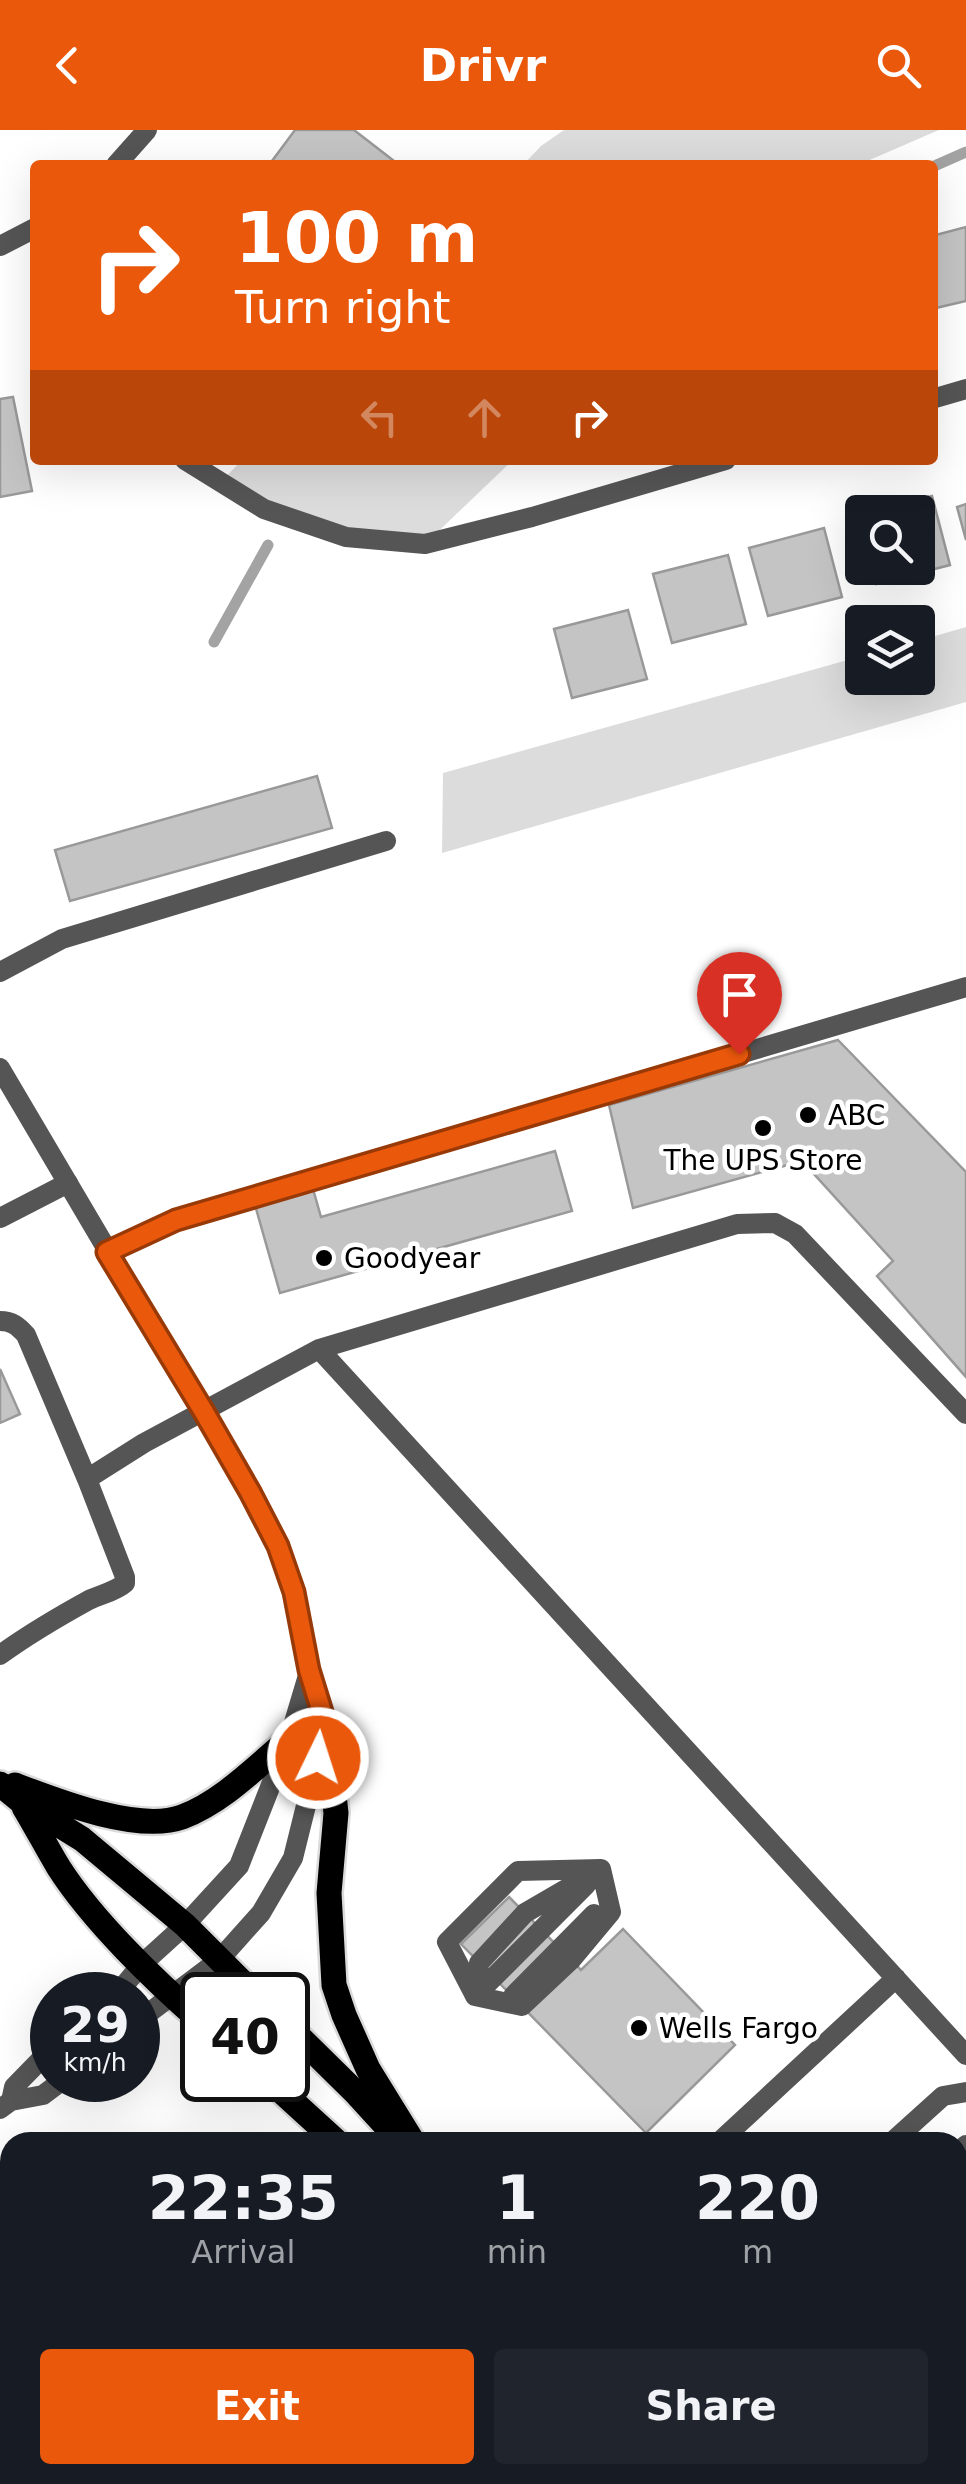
<!DOCTYPE html>
<style>
body{margin:0;font-family:"DejaVu Sans",sans-serif;background:#20242c;color:#f1f3f6;height:100vh;display:flex;flex-direction:column;font-size:38px;white-space:nowrap}
*{box-sizing:border-box;margin:0}
p{font-size:32px;color:#9ea1a6}
.icon{flex:none;width:55px;height:55px;fill:none;stroke:currentColor;stroke-width:2;stroke-linecap:round;stroke-linejoin:round}
.map{position:relative;flex:1;overflow:hidden}
.drawer{position:absolute;left:0px;top:2002px;width:968px;height:352px;display:flex;flex-direction:column;background:#171b24;border-radius:30px 30px 0 0;box-shadow:0 10px 40px #0002}
.drawer>*{flex:none}
.banner{position:absolute;left:30px;top:30px;width:908px;height:305px;border-radius:10px;box-shadow:0 10px 40px #0002;background:#ea580c;color:#fff;overflow:hidden}
.tools{position:absolute;left:845px;top:365px;display:grid;gap:20px}
.tools a{display:grid;place-items:center;width:90px;height:90px;border-radius:10px;background:#171b24;box-shadow:0 10px 40px #0002;font-size:50px}
.speed{position:absolute;left:30px;top:1842px;display:flex;gap:20px;font-size:50px;font-weight:700;text-align:center}
.speed>*{display:grid;place-content:center;width:130px;height:130px;border-radius:50%;background:#171b24;box-shadow:0 10px 40px #0002;line-height:1}
.speed small{font-size:25px;font-weight:400}
.speed .limit{border:5px solid #111;border-radius:15px;background:#fff;color:#111}
.pin{position:absolute;display:grid;place-items:center;width:85px;height:85px;color:#fff;margin:-102px -42px;border-radius:50% 50% 50% 0;rotate:-45deg;box-shadow:0 0 10px #0007}
.pin .icon{rotate:45deg}
.me{position:absolute;width:110px;margin:-55px;rotate:4deg;stroke-linejoin:round;filter:drop-shadow(0 0 8px #0008)}
.turn{display:flex;align-items:center;gap:35px;height:210px;padding:0 40px;font-size:45px}
.turn .icon{width:130px;height:130px;stroke-width:2.5}
.turn b{display:block;font-size:70px;line-height:85px}
.lanes{display:flex;align-items:center;height:95px;padding:0 40px;background:#0003;justify-content:center;gap:50px;direction:ltr}
.lanes .off{opacity:.35}
.eta{display:flex;justify-content:space-evenly;align-items:center;height:170px;text-align:center}
.eta b{font-size:60px;font-weight:700;line-height:70px}
.primary-button{display:flex;gap:20px;margin-top:auto;padding:20px 40px}
.primary-button a{flex:1;height:115px;border-radius:10px;background:#ea580c;color:#fff;font-size:40px;font-weight:700;line-height:115px;text-align:center}
.primary-button a+a{background:#20242c;color:#f1f3f6}
header{display:flex;justify-content:space-between;align-items:center;height:130px;padding:0 40px;background:#ea580c;color:#fff;font-size:45px;font-weight:700}
.map>svg:first-child{display:block}
.green{fill:#dcdcdc}
.lines{fill:none;stroke-linecap:round;stroke-linejoin:round}
.stream{stroke:#a3a3a3;stroke-width:11}
.building{fill:#c4c4c4;stroke:#999;stroke-width:2.5}
.primary-casing{stroke:#dbdbdb;stroke-width:30}
.service{stroke:#555;stroke-width:20}
.minor{stroke:#555;stroke-width:20}
.tertiary{stroke:#555;stroke-width:20}
.primary{stroke:#000;stroke-width:25}
.route-casing{stroke:#983908;stroke-width:25}
.route{stroke:#ea580c;stroke-width:18}
.poi-dot{fill:#000;stroke:#fff;stroke-width:4}
.labels{text-anchor:middle;dominant-baseline:central;stroke-width:9;stroke-linejoin:round;paint-order:stroke}
.poi-label{font-size:28px;fill:#000;stroke:#fff;text-anchor:start}
</style>
<header><svg class="icon" aria-label="back" viewBox="0 0 24 24"><path d="M15 5l-7 7 7 7"/></svg>Drivr<svg class="icon" aria-label="search" viewBox="0 0 24 24"><circle cx="10" cy="10" r="6"/><path d="M15 15l6 6"/></svg></header>
<div class="map">
<svg width="966" height="2354" viewBox="0 0 966 2354">
<rect width="100%" height="100%" fill="#fff"/>
<path class="green" d="M564,0h375l-81,35h-335l18,-19z
M242,330h271l-88,84 -79,-7 -126,-54z
M966,497v75l-524,151 1,-80 419,-117v22h56v-37z"/>
<g class="lines">
<path class="stream" d="M932,37l34,-15
M214,512l54,-97"/>
</g>
<path class="building" d="M295,0h59l40,31 -3,4h-122z
M966,97v74l-34,8v-73z
M13,267l19,94 -32,6v-98z
M932,366l18,69 -74,19 -5,-16h47v-56h-50z
M966,374v36l-9,-33z
M824,398l18,69 -74,19 -19,-68z
M728,425l18,69 -74,19 -19,-69z
M628,480l19,69 -75,19 -18,-69z
M317,646l15,52 -262,73 -15,-51z
M838,910l128,132v205l-89,-101 16,-15 -91,-100 -169,47 -24,-103z
M555,1021l17,60 -292,82 -25,-88 58,-16 8,28z
M0,1239l20,45 -20,9z
M509,1767l72,73 42,-41 112,116 -89,88 -185,-189z
M269,2345h129l7,9h-134l-5,-7z"/>
<g class="lines">
<g class="primary-casing">
<path id="primary" d="M326,1595l10,88 -7,80 5,92 10,30 24,54 45,73
M0,1654l22,18 60,37 103,86 70,70
M15,1655c42,16 123,48 167,32 40,-15 74,-50 107,-78
M24,1677c12,20 23,41 35,61 34,53 96,113 143,154
M288,1896l67,66 43,47
M269,1950l68,62
M699,2345l8,9"/>
</g>
<path class="service" d="M0,842l62,-33 324,-98
M0,1088l68,-35
M107,1121l69,-30 790,-234
M0,1191c12,0 18,5 26,14l61,144
M319,1219l647,706
M0,1525c29,-21 58,-38 89,-55 12,-6 26,-8 36,-17v-6l-38,-98 57,-36 175,-94 418,-125 38,-1 20,11 171,180
M475,1866l-28,-54 71,-71 83,-2
M475,1866l47,10 49,-46 40,-48 -10,-43
M475,1866l4,-33 46,-50 74,-43
M475,1866l111,-111
M513,1866l81,-82
M719,2012l177,-164
M892,2012l51,-46 23,-4
M958,2022l8,-7
M721,2354l1,-9"/>
<path class="minor" d="M116,35l31,-35
M0,116l35,-18
M932,269l34,-10
M185,330l79,49 82,28 79,7 107,-27 194,-57
M116,1865l26,-31 43,-39
M138,1891l81,-61
M11,1971l3,-14 38,-39
M0,1979l11,-8 32,-6 20,-15
M0,2353v1"/>
<path class="tertiary" d="M0,938l250,424 28,54 16,46 15,78 17,55 -33,133 -32,55 -42,47
M185,1795l54,-59 50,-127 20,-67"/>
<use href="#primary" class="primary"/>
</g>
<g class="lines">
<g class="route-casing">
<path id="route" d="M318,1628l8,-33 -17,-55 -15,-78 -16,-46 -28,-54 -46,-80 -97,-160 69,-32 563,-166"/>
</g>
<use href="#route" class="route"/>
</g>
<g class="poi-dot">
<circle cx="808" cy="985" r="10"/>
<circle cx="763" cy="998" r="10"/>
<circle cx="324" cy="1128" r="10"/>
<circle cx="639" cy="1898" r="10"/>
</g>
<g class="labels">
<g class="poi-label">
<text x="828" y="985">ABC</text>
<text x="763" y="1030" text-anchor="middle">The UPS Store</text>
<text x="344" y="1128">Goodyear</text>
<text x="659" y="1898">Wells Fargo</text>
</g>
</g>
</svg>
<div class="tools">
<a><svg class="icon" aria-label="search" viewBox="0 0 24 24"><circle cx="10" cy="10" r="6"/><path d="M15 15l6 6"/></svg></a>
<a><svg class="icon" aria-label="layers" viewBox="0 0 24 24"><path d="M12 4l9 5-9 5-9-5zM3 14l9 5 9-5"/></svg></a>
</div>
<div class="speed"><div>29<small>km/h</small></div><div class="limit">40</div></div>
<div class="pin" style="left:739px;top:924px;background:#d93025"><svg class="icon" aria-label="arrive" viewBox="0 0 24 24"><path d="M6 21V4h12l-3 4 3 4H6"/></svg></div>
<svg class="me" style="left:318px;top:1628px" viewBox="-20 -20 40 40"><circle r="17" fill="#ea580c" stroke="#fff" stroke-width="3"/><path d="M0-11L8 9 0 5-8 9z" fill="#fff"/></svg>
<div class="banner">
<div class="turn"><svg class="icon" aria-label="right" viewBox="0 0 24 24"><path d="M7 20v-9h11M14 6l5 5-5 5"/></svg><div><b>100 m</b>Turn right</div></div>
<div class="lanes"><svg class="icon off" aria-label="left" viewBox="0 0 24 24"><path d="M17 20v-9H6M10 6l-5 5 5 5"/></svg><svg class="icon off" aria-label="ahead" viewBox="0 0 24 24"><path d="M12 20V5M6 11l6-6 6 6"/></svg><svg class="icon" aria-label="right" viewBox="0 0 24 24"><path d="M7 20v-9h11M14 6l5 5-5 5"/></svg></div>
</div>
<section class="drawer">
<div class="eta">
<div><b>22:35</b><p>Arrival</p></div>
<div><b>1</b><p>min</p></div>
<div><b>220</b><p>m</p></div>
</div>
<div class="primary-button"><a>Exit</a><a>Share</a></div>
</section>
</div>
